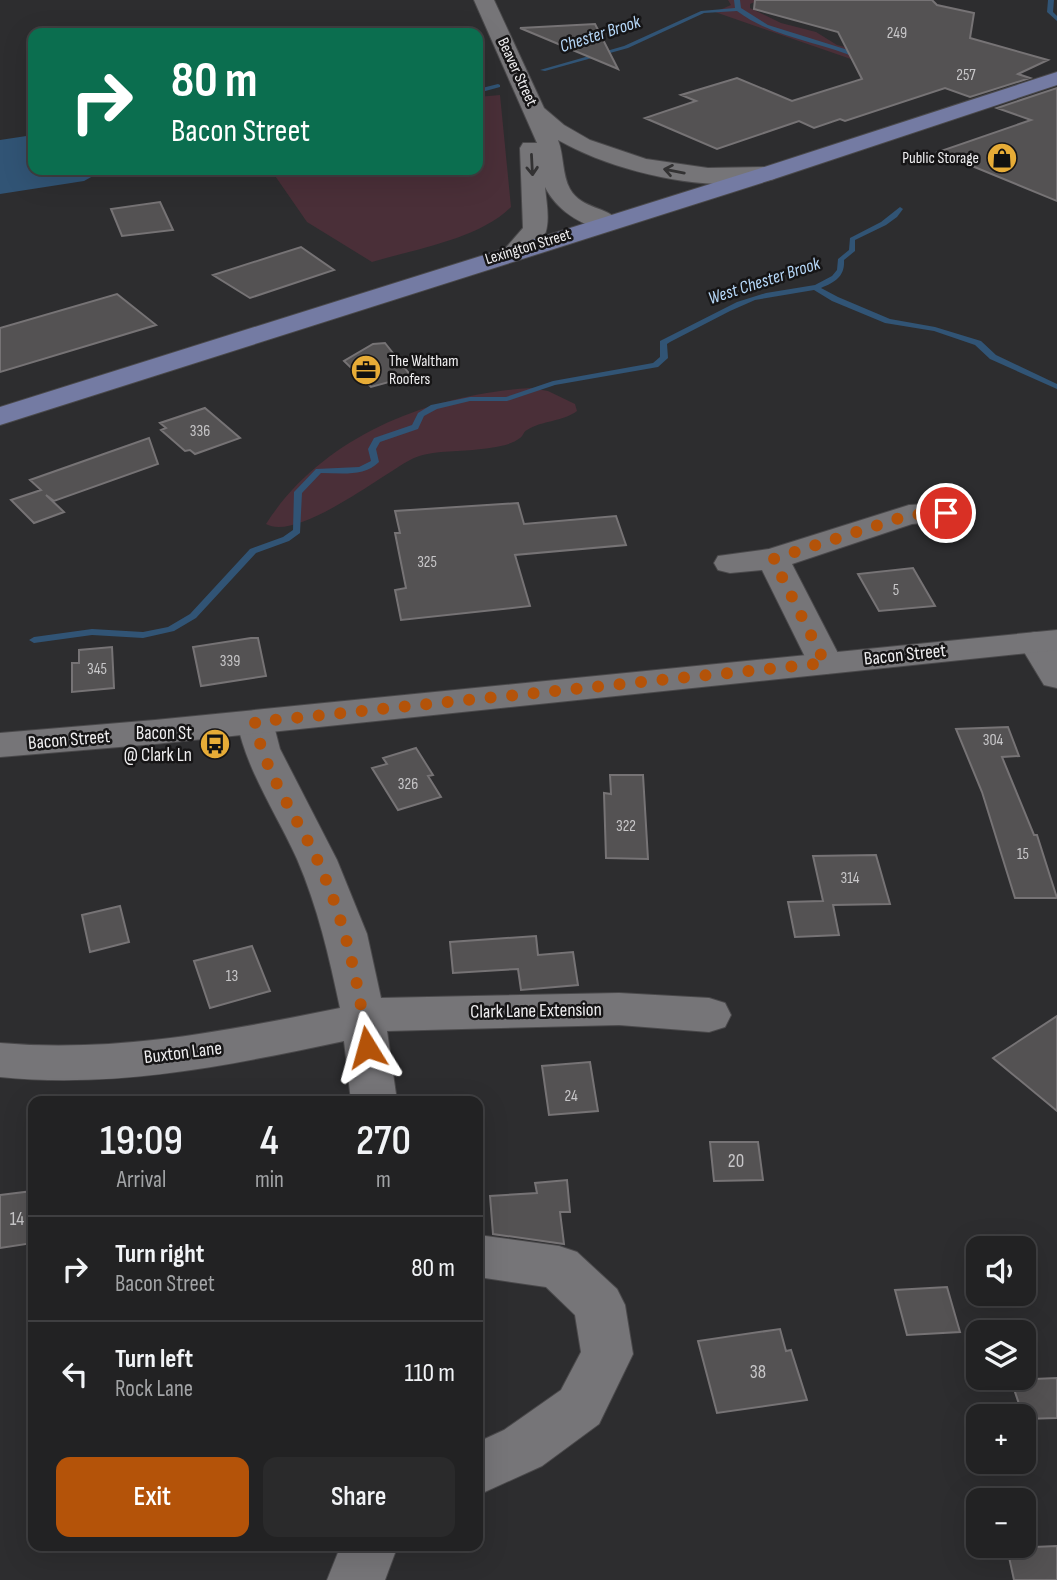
<!DOCTYPE html>
<meta charset="utf-8">
<style>
body{margin:0;font-family:"Sofia Sans Condensed",sans-serif;background:#2a2a2b;color:#f1f3f6;height:100vh;display:flex;flex-direction:column;font-size:26px;white-space:nowrap}
*{box-sizing:border-box;margin:0}
p{font-size:23px;color:#a2a4a6}
.icon{flex:none;width:38px;height:38px;fill:none;stroke:currentColor;stroke-width:2;stroke-linecap:round;stroke-linejoin:round}
.map{position:relative;flex:1;overflow:hidden}
.panel{position:absolute;left:28px;top:1096px;width:455px;height:455px;display:flex;flex-direction:column;background:#222223;border-radius:14px;box-shadow:0 7px 28px #0002,0 0 0 2px #3f3f41}
.panel>*{flex:none}
.hud{position:absolute;left:28px;top:28px;width:455px;height:147px;border-radius:14px;box-shadow:0 7px 28px #0002,0 0 0 2px #3f3f41;background:#0b6e4f;color:#fff;overflow:hidden}
.fabs{position:absolute;left:966px;top:1236px;display:grid;gap:14px}
.fabs a{display:grid;place-items:center;width:70px;height:70px;border-radius:14px;background:#222223;box-shadow:0 7px 28px #0002,0 0 0 2px #3f3f41;font-size:35px}
.pin{position:absolute;display:grid;place-items:center;width:60px;height:60px;color:#fff;margin:-30px;border:4px solid #fff;border-radius:50%;box-shadow:0 2px 7px #0007}
.me{position:absolute;width:77px;margin:-38px;rotate:352deg;stroke-linejoin:round;filter:drop-shadow(0 0 5px #0008)}
.turn{display:flex;align-items:center;gap:24px;height:147px;padding:0 28px;font-size:32px}
.turn .icon{width:91px;height:91px;stroke-width:2.5}
.turn b{display:block;font-size:49px;line-height:60px}
.eta{display:flex;justify-content:space-evenly;align-items:center;height:119px;text-align:center}
.eta b{font-size:42px;font-weight:600;line-height:49px}
.button{display:flex;gap:14px;margin-top:auto;padding:14px 28px}
.button a{flex:1;height:80px;border-radius:14px;background:#b45309;color:#fff;font-size:28px;font-weight:600;line-height:80px;text-align:center}
.button a+a{background:#2a2a2b;color:#f1f3f6}
ul{padding:0;list-style:none}
li{display:flex;align-items:center;gap:21px;height:105px;padding:0 28px;border-top:2px solid #3f3f41}
li div{flex:1}
li b{display:block;font-size:26px}
li em{font-style:normal}
.map>svg:first-child{display:block}
.green{fill:#4a2f38}
.water{fill:#315475}
.lines{fill:none;stroke-linecap:round;stroke-linejoin:round}
.stream{fill:#315475;fill-rule:evenodd}
.building{fill:#545253;stroke:#767375;stroke-width:2}
.minor-casing{stroke:#4a494b;stroke-width:2}
.secondary-casing{stroke:#4a494b;stroke-width:2}
.primary-casing{stroke:#4a494b;stroke-width:2}
.minor{fill:#767578;fill-rule:evenodd}
.secondary{fill:#767578;fill-rule:evenodd}
.primary{fill:#747ba3;fill-rule:evenodd}
.oneway{stroke:#333233}
.route{stroke:#b45309;stroke-width:12;stroke-dasharray:0 21.6}
.labels{text-anchor:middle;dominant-baseline:central;stroke-width:5;stroke-linejoin:round;paint-order:stroke}
.number-label{font-size:16px;fill:#c8c7c9}
.far-street-label{font-size:16px;fill:#efeef0;stroke:#161516}
.far-poi-label{font-size:16px;fill:#efeef0;stroke:#161516;text-anchor:end}
.far-water-label{font-size:18px;font-style:italic;fill:#b6d8f9;stroke:#161516}
.street-label{font-size:19px;fill:#efeef0;stroke:#161516}
.poi-label{font-size:19px;fill:#efeef0;stroke:#161516;text-anchor:end}
.near-number-label{font-size:19px;fill:#c8c7c9}
</style>
<div class="map">
<svg width="1057" height="1580" viewBox="0 0 1057 1580">
<rect width="100%" height="100%" fill="#2d2d2f"/>
<path class="green" d="M728,0h31l-9,4v4l31,15 35,9 21,13 20,5 17,17 -159,-55 16,-7z
M500,95l11,112c-32,32 -96,42 -139,55l-65,-40 -36,-52h207v-73z
M531,388l17,3 27,13 2,7c-15,11 -34,9 -50,19 -4,2 -3,5 -7,8 -11,9 -33,10 -47,12 -20,2 -44,0 -63,10 -28,15 -114,82 -144,64 56,-88 165,-130 265,-136z"/>
<path class="water" d="M33,135v35h71l-20,11 -84,13v-54z"/>
<g class="lines">
<path class="stream" d="M734,0h6l1,8 27,17 80,25 16,8 -5,1c-41,-18 -86,-21 -122,-48l-33,2 -76,35 -83,23 -5,-1 84,-24 77,-35 34,-3z
M1048,0h6l-1,12 4,4v5l-10,-9z
M498,84l2,1v2l-22,6v-4z
M81,170h60l-3,2h-54z
M900,207l3,2 -6,8 -11,8 -31,15v11l-11,9c1,16 -8,22 -23,28l17,9 52,22 45,8 46,14 15,14 61,29v5l-67,-30 -15,-14 -41,-14 -49,-8 -53,-22 -18,-11 -59,10 -25,11 -60,31 -3,2 1,14 -10,9 -103,18 -48,16h-37l-33,8 -13,7 -6,13 -38,13 -4,7 3,13c-15,15 -38,11 -58,11l-19,20 -2,40 -11,8 -33,12 -60,65 -22,13 -31,7 -51,-3 -58,8 -5,-3 5,-3 58,-8 51,3 25,-5 22,-13 60,-65 33,-12 10,-7 1,-38 22,-23 43,-2 12,-6 -3,-12 6,-11 38,-13 6,-12 13,-8 39,-8h36l47,-16 100,-18 7,-6v-16l77,-39 29,-9 49,-8 17,-9 5,-6 1,-11 11,-9 1,-12 31,-16z"/>
</g>
<path class="building" d="M755,0h177l5,5 37,8 -4,25 78,22 -30,14 12,4 -60,19 -25,-9 -100,33 -5,-2 -26,9 -15,-7 -82,28 -72,-31 51,-17 -15,-6 56,-17 55,23 70,-22 -24,-47 -84,-23z
M595,24l23,45 -98,-41z
M1057,88v113l-119,-49 93,-32 -34,-12z
M160,202l13,28 -51,6 -11,-27z
M301,247l33,23 -84,28 -37,-23z
M117,294l39,31 -156,47v-44z
M385,343l26,33 -40,11 -27,-26 29,-17z
M205,408l35,30 -45,16 -5,-4 -5,1 -24,-21 5,-2 -6,-5z
M149,438l9,26 -104,37 -8,-6 18,17 -30,11 -23,-23 30,-10 -11,-10z
M518,503l6,21 92,-8 10,29 -111,10 15,51 -129,14 -6,-30 11,-2 -11,-55h5l-5,-22z
M913,568l22,38 -56,5 -21,-37z
M251,638h7l8,38 -65,10 -8,-39z
M112,647l2,41 -42,4v-29h7v-13z
M1008,727l11,29 -17,1 32,78h3l20,63h-42l-33,-106 -26,-63z
M416,748l17,27 -5,1 13,21 -43,13 -26,-42 15,-4 -4,-6z
M610,775h33l5,84 -42,-1 -2,-65 7,1z
M876,855l14,49 -57,1 6,30 -44,2 -7,-35 35,-1 -10,-45z
M120,906l9,36 -39,10 -8,-37z
M536,936l2,19 35,-3 5,33 -57,5 -3,-21 -65,4 -3,-31z
M252,946l18,45 -60,17 -16,-47z
M1057,1016v95l-64,-53z
M590,1062l8,49 -49,4 -7,-49z
M710,1142h48l5,38 -49,1z
M567,1180l3,32h-10l4,32 -71,-10 -3,-38 47,-3 -2,-10z
M33,1191v52l-33,5v-53z
M947,1287l13,45 -53,3 -12,-45z
M780,1329l6,22 5,-1 16,50 -90,13 -19,-72z
M1057,1378v40l-33,1 -13,-39z
M1057,1546v34h-43l-7,-32z"/>
<g class="lines">
<g class="minor-casing">
<path id="minor" d="M946,503l11,3 5,7 -5,7 -45,4 -120,40 51,99 -5,8 -13,3 -13,-3 -50,-101 -32,3 -12,-3 -4,-7 4,-7 51,-7 140,-44z
M1035,632l12,3 10,14v39l-13,-3 -26,-43 5,-7z
M255,710l13,4 5,8 7,27 57,111 30,74 14,64 238,-5 90,5 16,5 6,12 -6,12 -16,5 -90,-7 -232,6 10,70h-46l-7,-60c-114,24 -227,48 -344,36v-34c116,10 227,-12 340,-35 -11,-52 -22,-100 -43,-149 -21,-46 -50,-88 -60,-137l5,-8z
M478,1235l81,11 18,6 40,37 8,16 8,49 -34,70 -57,42 -64,29v-53l26,-12 57,-40 20,-38 -6,-37 -29,-28 -68,-10z
M341,1545h57l-13,35h-58z"/>
</g>
<g class="secondary-casing">
<path id="secondary" d="M474,0h20l50,108 20,17 26,15 56,19 62,9 58,-1 8,2 4,5 -4,5c-63,16 -160,-7 -216,-39 6,15 4,35 12,49 12,21 38,17 49,33l-3,5c-27,7 -60,-17 -71,-40 1,12 4,27 2,39 -2,19 -22,35 -40,30l-4,-5 20,-23 -3,-80 3,-5h14z
M1057,630v20l-902,94 -155,13v-24l155,-13z"/>
</g>
<g class="primary-casing">
<path id="primary" d="M1057,72v13l-283,94 -774,246v-18l758,-238z"/>
</g>
<use href="#minor" class="minor"/>
<use href="#secondary" class="secondary"/>
<use href="#primary" class="primary"/>
</g>
<defs><path id="oneway-shaft" d="M-6 0H5M1.5-3L5.5 0L1.5 3" fill="none" stroke-width="1.6" stroke-linecap="round" stroke-linejoin="round" transform="scale(1.75)"/></defs>
<g class="oneway">
<use href="#oneway-shaft" transform="translate(532 165) rotate(87)"/>
<use href="#oneway-shaft" transform="translate(674 171) rotate(-169)"/>
</g>
<g class="lines">
<path class="route" d="M367,1047c-8,-65 -23,-130 -51,-190 -21,-43 -53,-87 -61,-135l570,-59 -52,-104 136,-44 37,-2"/>
</g>
<defs>
<g id="shop-disc" transform="scale(1.575)"><circle r="9.5" fill="#e7ac37" stroke="#161516"/><path d="M-5-2.5h2.3a2.7 3.5 0 0 1 5.4 0H5L5.5 6h-11ZM-1.5-2.5h3a1.5 2.3 0 0 0-3 0Z" fill="#111"/></g>
<g id="office-disc" transform="scale(1.575)"><circle r="9.5" fill="#e7ac37" stroke="#161516"/><path d="M-6-3h4V-5.5h4V-3h4V5H-6ZM-1-4.5V-3h2v-1.5ZM-6 0V1H6V0Z" fill="#111"/></g>
<g id="bus-disc" transform="scale(1.575)"><circle r="9.5" fill="#e7ac37" stroke="#161516"/><path d="M-5-6H5V4H4V6H2V4H-2V6H-4V4H-5ZM-3.5-4V0h7V-4ZM-3.5 1.2v1.5H-2V1.2ZM2 1.2v1.5H3.5V1.2Z" fill="#111"/></g>
</defs>
<g fill-rule="evenodd">
<use href="#shop-disc" x="1002" y="158"/>
<use href="#office-disc" x="366" y="370"/>
<use href="#bus-disc" x="215" y="744"/>
</g>
<g class="labels">
<g class="number-label">
<text x="897" y="33">249</text>
<text x="966" y="75">257</text>
<text x="200" y="431">336</text>
<text x="427" y="562">325</text>
<text x="896" y="590">5</text>
<text x="230" y="661">339</text>
<text x="97" y="669">345</text>
<text x="993" y="740">304</text>
<text x="408" y="784">326</text>
<text x="626" y="826">322</text>
<text x="1023" y="854">15</text>
<text x="850" y="878">314</text>
<text x="232" y="976">13</text>
<text x="571" y="1096">24</text>
</g>
<g class="far-street-label">
<text transform="translate(517 72) rotate(65)">Beaver Street</text>
<text transform="translate(528 247) rotate(-17)">Lexington Street</text>
</g>
<g class="far-poi-label">
<text x="979" y="158">Public Storage</text>
<text x="389" y="361" text-anchor="start">The Waltham<tspan x="389" dy="18">Roofers</tspan></text>
</g>
<g class="far-water-label">
<text transform="translate(600 34) rotate(-18)">Chester Brook</text>
<text transform="translate(764 281) rotate(-18)">West Chester Brook</text>
</g>
<g class="street-label">
<text transform="translate(905 655) rotate(-6)">Bacon Street</text>
<text transform="translate(69 740) rotate(-5)">Bacon Street</text>
<text transform="translate(536 1011) rotate(-1)">Clark Lane Extension</text>
<text transform="translate(183 1053) rotate(-7)">Buxton Lane</text>
</g>
<g class="poi-label">
<text x="192" y="733">Bacon St<tspan x="192" dy="22">@ Clark Ln</tspan></text>
</g>
<g class="near-number-label">
<text x="736" y="1161">20</text>
<text x="17" y="1219">14</text>
<text x="758" y="1372">38</text>
</g>
</g>
</svg>
<div class="fabs">
<a><svg class="icon" aria-label="sound" viewBox="0 0 24 24"><path d="M4 9h4l5-4v14l-5-4H4zM17 9q2 3 0 6"/></svg></a>
<a><svg class="icon" aria-label="layers" viewBox="0 0 24 24"><path d="M12 4l9 5-9 5-9-5zM3 14l9 5 9-5"/></svg></a>
<a>+</a>
<a>−</a>
</div>
<div class="pin" style="left:946px;top:513px;background:#d93025"><svg class="icon" aria-label="arrive" viewBox="0 0 24 24"><path d="M6 21V4h12l-3 4 3 4H6"/></svg></div>
<svg class="me" style="left:367px;top:1047px" viewBox="-20 -20 40 40"><path d="M0-17L14 15 0 8-14 15z" fill="#b45309" stroke="#fff" stroke-width="4"/></svg>
<div class="hud">
<div class="turn"><svg class="icon" aria-label="right" viewBox="0 0 24 24"><path d="M7 20v-9h11M14 6l5 5-5 5"/></svg><div><b>80 m</b>Bacon Street</div></div>
</div>
<section class="panel">
<div class="eta">
<div><b>19:09</b><p>Arrival</p></div>
<div><b>4</b><p>min</p></div>
<div><b>270</b><p>m</p></div>
</div>
<ul>
<li><svg class="icon" aria-label="right" viewBox="0 0 24 24"><path d="M7 20v-9h11M14 6l5 5-5 5"/></svg><div><b>Turn right</b><p>Bacon Street</p></div><em>80 m</em></li>
<li><svg class="icon" aria-label="left" viewBox="0 0 24 24"><path d="M17 20v-9H6M10 6l-5 5 5 5"/></svg><div><b>Turn left</b><p>Rock Lane</p></div><em>110 m</em></li>
</ul>
<div class="button"><a>Exit</a><a>Share</a></div>
</section>
</div>
